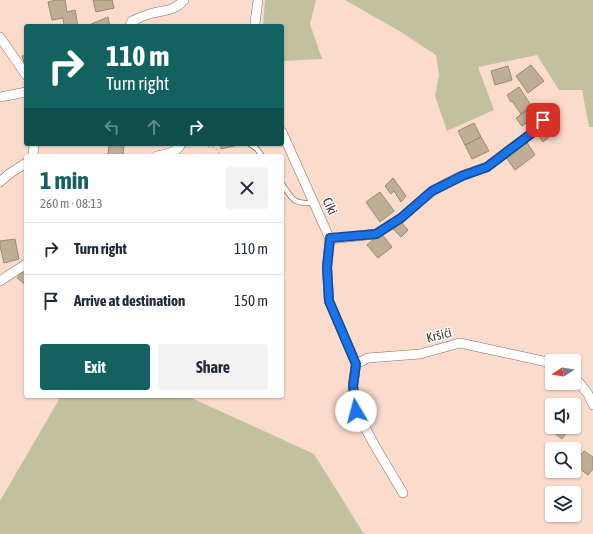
<!DOCTYPE html>
<meta charset="utf-8">
<style>
body{margin:0;font-family:"Asap Condensed",sans-serif;background:#f2f2f3;color:#1f2937;height:100vh;display:flex;flex-direction:column;font-size:15px;white-space:nowrap}
*{box-sizing:border-box;margin:0}
p{font-size:13px;color:#747a83}
.icon{flex:none;width:22px;height:22px;fill:none;stroke:currentColor;stroke-width:2;stroke-linecap:round;stroke-linejoin:round}
.map{position:relative;flex:1;overflow:hidden}
.sheet{position:absolute;left:24px;top:154px;width:260px;height:244px;display:flex;flex-direction:column;background:#fff;border-radius:4px;box-shadow:0 1px 3px #0004}
.sheet>*{flex:none}
.banner{position:absolute;left:24px;top:24px;width:260px;height:122px;border-radius:4px;box-shadow:0 1px 3px #0004;background:#126261;color:#fff;overflow:hidden}
.needle{width:26px;rotate:258deg}
.controls{position:absolute;left:545px;top:354px;display:grid;gap:8px}
.controls a{display:grid;place-items:center;width:36px;height:36px;border-radius:4px;background:#fff;box-shadow:0 1px 3px #0004;font-size:20px}
.pin{position:absolute;display:grid;place-items:center;width:34px;height:34px;color:#fff;margin:-17px;border-radius:8px;box-shadow:0 2px 6px #0006}
.me{position:absolute;width:44px;margin:-22px;rotate:352deg;stroke-linejoin:round;filter:drop-shadow(0 0 3px #0008)}
.turn{display:flex;align-items:center;gap:14px;height:84px;padding:0 16px;font-size:18px}
.turn .icon{width:52px;height:52px;stroke-width:2.5}
.turn b{display:block;font-size:28px;line-height:34px}
.lanes{display:flex;align-items:center;height:38px;padding:0 16px;background:#0003;justify-content:center;gap:20px;direction:ltr}
.lanes .off{opacity:.35}
.round{display:grid;place-items:center;flex:none;width:42px;height:42px;border-radius:4px;background:#f2f2f3}
.summary{display:flex;align-items:center;justify-content:space-between;height:68px;padding:0 16px}
h1{font-size:24px;font-weight:700;line-height:30px;color:#126261}
.primary-button{display:flex;gap:8px;margin-top:auto;padding:8px 16px}
.primary-button a{flex:1;height:46px;border-radius:4px;background:#126261;color:#fff;font-size:16px;font-weight:700;line-height:46px;text-align:center}
.primary-button a+a{background:#f2f2f3;color:#1f2937}
ul{padding:0;list-style:none}
li{display:flex;align-items:center;gap:12px;height:52px;padding:0 16px;border-top:1px solid #e0e1e3}
li div{flex:1}
li b{display:block;font-size:15px}
li em{font-style:normal}
.map>svg:first-child{display:block}
.green{fill:#c1c09f}
.building{fill:#c0ae94;stroke:#99886f}
.lines{fill:none;stroke-linecap:round;stroke-linejoin:round}
.service-casing{stroke:#886c5e;stroke-width:6}
.minor-casing{stroke:#886c5e;stroke-width:10}
.path{stroke:#bfa599;stroke-width:2;stroke-dasharray:1 3;stroke-linecap:butt}
.service{stroke:#fff;stroke-width:4.5}
.minor{stroke:#fff;stroke-width:9}
.route-casing{stroke:#114b97;stroke-width:10}
.route{stroke:#1a73e8;stroke-width:7}
.labels{text-anchor:middle;dominant-baseline:central;stroke-width:3;stroke-linejoin:round;paint-order:stroke}
.street-label{font-size:13px;fill:#3f322c;stroke:#fff}
</style>
<div class="map">
<svg width="593" height="534" viewBox="0 0 593 534">
<rect width="100%" height="100%" fill="#fbdbcb"/>
<path class="green" d="M265,0h51l-6,24 12,35 -40,2v-35h-19z
M345,0h248v127h-4l-7,-37h-23l-22,-35 -59,12 16,43 -47,21 -12,-35 4,-21 -3,-20 -35,-23z
M61,396h126l127,58 50,80h-364v-33z"/>
<path class="building" d="M56,0h9l2,12 8,-2 3,16h-14l-1,-8 -11,2 -4,-18z
M93,0h19l2,8 -18,4z
M108,17l2,9h-19v-2z
M26,55v14l-4,-13z
M531,65l13,16 -16,12 -12,-17z
M508,66l4,14 -17,5 -4,-14z
M519,87l13,20 -11,7 -9,-13 -1,1 -4,-7z
M527,110l6,8 -11,8 -6,-8z
M474,123l7,14 -16,8 -7,-14z
M546,123l8,10 -11,9 -8,-11z
M481,137l8,14 -17,8 -7,-14z
M526,141l9,14 -20,15 -10,-14z
M109,144h15l-1,11h-15z
M220,144h18v1l-17,4z
M393,178l13,18 -5,6 -7,-11 -3,3 -6,-8z
M380,192l14,19 -14,11 -14,-20z
M401,222l7,8 -7,7 -8,-8z
M381,233l11,14 -14,11 -11,-13z
M15,239l4,20 -15,4 -4,-17v-5z
M22,272l4,3v10l-9,-7z
M552,422v5h19l-9,12 -15,-11z
M584,451l9,6v12l-5,6 -14,-11z"/>
<g class="lines">
<g class="service-casing">
<path id="service" d="M250,144l7,5 5,7
M282,184c11,16 11,20 32,19"/>
</g>
<g class="minor-casing">
<path id="minor" d="M130,26l2,-5c7,-3 13,-6 21,-8 13,-3 21,-2 31,-13
M255,26v-3l3,-23
M0,37l26,38
M0,97l26,-5
M282,132l48,107 -3,28 2,34 27,63 -3,22 3,25 19,35 28,47
M33,156l1,-12
M157,156c9,-2 20,-3 24,-12
M0,182l9,-8 17,-11
M330,239l46,-5 25,-16 31,-27 29,-15 26,-9 45,-34 11,-13
M0,281l26,-17
M356,364l12,-6 52,-4 40,-11 92,20
M574,376l14,18 5,11"/>
</g>
<path class="path" d="M201,144l14,4 7,8"/>
<use href="#service" class="service"/>
<use href="#minor" class="minor"/>
</g>
<g class="lines">
<g class="route-casing">
<path id="route" d="M356,411l-3,-25 3,-22 -27,-63 -2,-34 3,-29 46,-4 25,-16 31,-27 30,-15 25,-9 45,-34 11,-13"/>
</g>
<use href="#route" class="route"/>
</g>
<g class="labels">
<g class="street-label">
<text transform="translate(330 206) rotate(65)">Ciki</text>
<text transform="translate(439 335) rotate(-14)">Kršići</text>
</g>
</g>
</svg>
<div class="controls">
<a><svg class="needle" viewBox="-14 -14 28 28"><path d="M0-13l5 13h-10z" fill="#e53935"/><path d="M0 13l5-13h-10z" fill="#747a83"/></svg></a>
<a><svg class="icon" aria-label="sound" viewBox="0 0 24 24"><path d="M4 9h4l5-4v14l-5-4H4zM17 9q2 3 0 6"/></svg></a>
<a><svg class="icon" aria-label="search" viewBox="0 0 24 24"><circle cx="10" cy="10" r="6"/><path d="M15 15l6 6"/></svg></a>
<a><svg class="icon" aria-label="layers" viewBox="0 0 24 24"><path d="M12 4l9 5-9 5-9-5zM3 14l9 5 9-5"/></svg></a>
</div>
<div class="pin" style="left:543px;top:120px;background:#d93025"><svg class="icon" aria-label="arrive" viewBox="0 0 24 24"><path d="M6 21V4h12l-3 4 3 4H6"/></svg></div>
<svg class="me" style="left:356px;top:411px" viewBox="-20 -20 40 40"><circle r="19" fill="#fff"/><path d="M0-13L10 11 0 6-10 11z" fill="#1a73e8"/></svg>
<div class="banner">
<div class="turn"><svg class="icon" aria-label="right" viewBox="0 0 24 24"><path d="M7 20v-9h11M14 6l5 5-5 5"/></svg><div><b>110 m</b>Turn right</div></div>
<div class="lanes"><svg class="icon off" aria-label="left" viewBox="0 0 24 24"><path d="M17 20v-9H6M10 6l-5 5 5 5"/></svg><svg class="icon off" aria-label="ahead" viewBox="0 0 24 24"><path d="M12 20V5M6 11l6-6 6 6"/></svg><svg class="icon" aria-label="right" viewBox="0 0 24 24"><path d="M7 20v-9h11M14 6l5 5-5 5"/></svg></div>
</div>
<section class="sheet">
<div class="summary"><div><h1>1 min</h1><p>260 m · 08:13</p></div><a class="round"><svg class="icon" aria-label="close" viewBox="0 0 24 24"><path d="M6 6l12 12M18 6L6 18"/></svg></a></div>
<ul>
<li><svg class="icon" aria-label="right" viewBox="0 0 24 24"><path d="M7 20v-9h11M14 6l5 5-5 5"/></svg><div><b>Turn right</b></div><em>110 m</em></li>
<li><svg class="icon" aria-label="arrive" viewBox="0 0 24 24"><path d="M6 21V4h12l-3 4 3 4H6"/></svg><div><b>Arrive at destination</b></div><em>150 m</em></li>
</ul>
<div class="primary-button"><a>Exit</a><a>Share</a></div>
</section>
</div>
